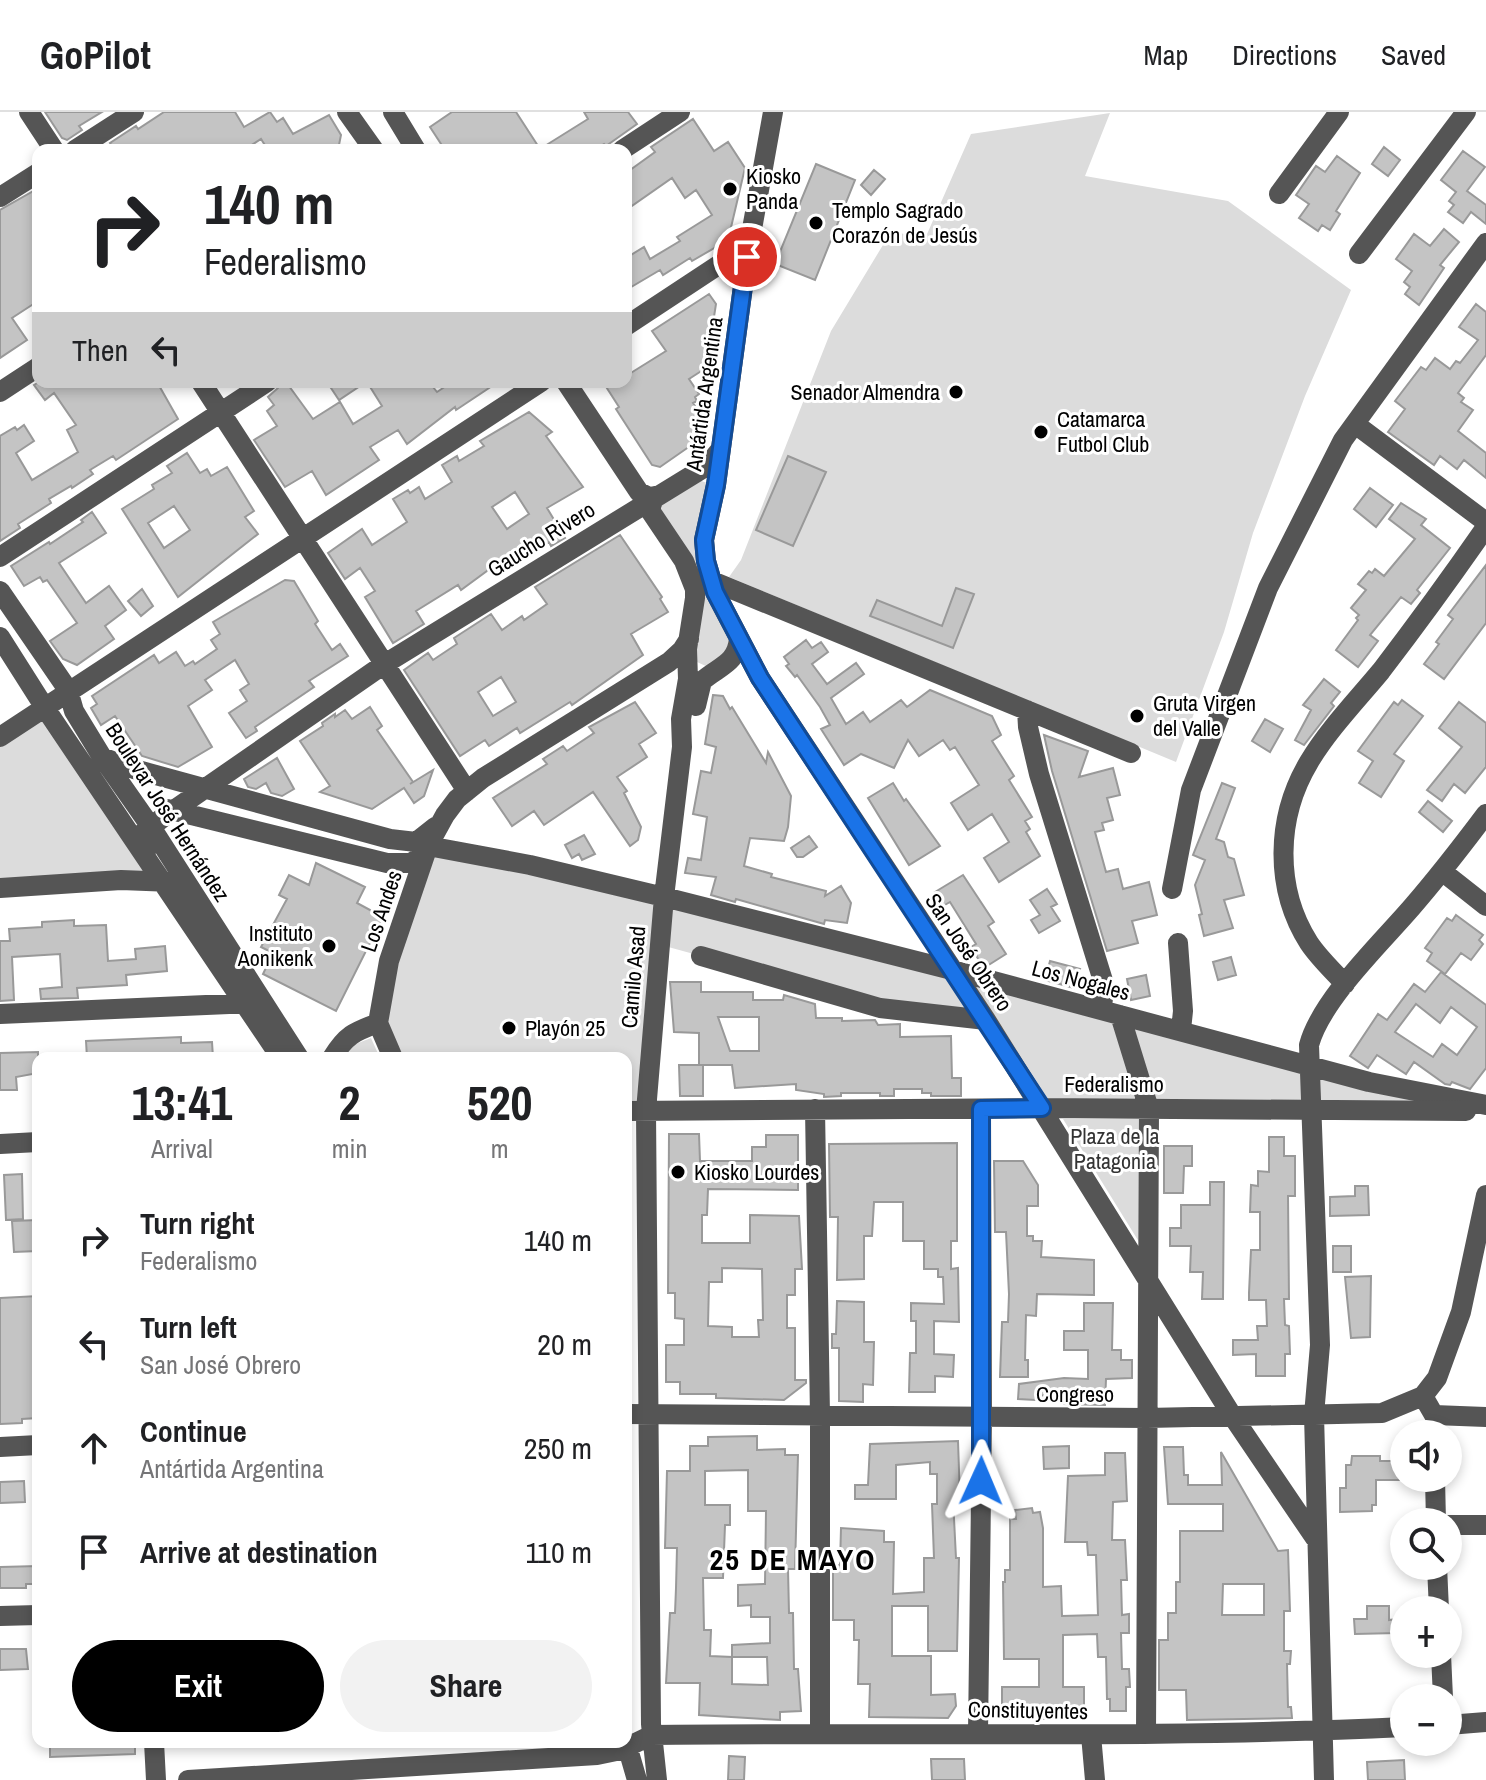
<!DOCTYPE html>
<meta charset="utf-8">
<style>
body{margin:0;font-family:"Archivo Narrow",sans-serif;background:#f2f2f2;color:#202124;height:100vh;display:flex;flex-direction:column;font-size:30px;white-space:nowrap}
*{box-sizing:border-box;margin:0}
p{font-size:26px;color:#757577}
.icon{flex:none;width:44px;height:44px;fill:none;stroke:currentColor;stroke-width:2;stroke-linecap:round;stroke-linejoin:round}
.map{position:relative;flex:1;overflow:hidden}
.side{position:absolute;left:32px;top:940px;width:600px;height:696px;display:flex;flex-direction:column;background:#fff;border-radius:16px;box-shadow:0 4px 12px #0003}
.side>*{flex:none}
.top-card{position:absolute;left:32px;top:32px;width:600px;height:244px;border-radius:16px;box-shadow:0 4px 12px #0003;background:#fff;color:#202124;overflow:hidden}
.tools{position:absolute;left:1390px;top:1308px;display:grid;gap:16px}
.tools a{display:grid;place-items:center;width:72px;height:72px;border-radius:50%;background:#fff;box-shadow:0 4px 12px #0003;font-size:40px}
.pin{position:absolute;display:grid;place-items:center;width:68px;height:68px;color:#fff;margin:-34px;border:4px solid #fff;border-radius:50%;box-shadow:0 2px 8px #0007}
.me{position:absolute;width:88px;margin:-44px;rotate:1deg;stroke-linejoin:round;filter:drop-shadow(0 0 6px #0008)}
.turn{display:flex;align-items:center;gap:28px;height:168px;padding:0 40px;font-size:36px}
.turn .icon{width:104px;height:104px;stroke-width:2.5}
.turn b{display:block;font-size:56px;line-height:68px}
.then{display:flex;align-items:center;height:76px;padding:0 40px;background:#0003;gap:16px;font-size:30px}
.eta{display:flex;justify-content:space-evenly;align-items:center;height:136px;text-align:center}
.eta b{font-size:48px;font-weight:700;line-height:56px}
.cta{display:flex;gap:16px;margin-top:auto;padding:16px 40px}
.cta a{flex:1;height:92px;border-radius:48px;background:#000;color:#fff;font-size:32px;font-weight:700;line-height:92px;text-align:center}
.cta a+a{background:#f2f2f2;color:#202124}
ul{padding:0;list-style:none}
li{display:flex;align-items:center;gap:24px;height:104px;padding:0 40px}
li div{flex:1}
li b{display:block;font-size:30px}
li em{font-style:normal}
header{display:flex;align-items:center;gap:48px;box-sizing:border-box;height:112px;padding:0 40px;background:#fff;border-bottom:2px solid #e0e0e0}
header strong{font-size:38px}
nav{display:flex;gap:44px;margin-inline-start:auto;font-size:28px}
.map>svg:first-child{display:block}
.green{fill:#dcdcdc}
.building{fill:#c4c4c4;stroke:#999;stroke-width:2;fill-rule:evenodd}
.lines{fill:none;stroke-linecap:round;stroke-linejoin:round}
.minor{stroke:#555;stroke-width:20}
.route-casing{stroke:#114b97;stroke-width:20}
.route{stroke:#1a73e8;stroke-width:14}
.poi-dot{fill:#000;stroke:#fff;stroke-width:3}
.labels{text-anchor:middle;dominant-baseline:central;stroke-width:6;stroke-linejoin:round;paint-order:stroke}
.poi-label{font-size:22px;fill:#000;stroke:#fff;text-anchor:start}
.street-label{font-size:22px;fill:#000;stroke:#fff}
.park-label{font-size:22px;fill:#333;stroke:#fff}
.district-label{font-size:30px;font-weight:bold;letter-spacing:2px;fill:#000;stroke:#fff}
</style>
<header>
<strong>GoPilot</strong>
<nav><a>Map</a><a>Directions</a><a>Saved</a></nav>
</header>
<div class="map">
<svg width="1486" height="1668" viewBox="0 0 1486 1668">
<rect width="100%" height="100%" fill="#fff"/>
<path class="green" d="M1110,1l-25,63 143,25 123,89 -46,106 -52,137 -29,99 -48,130 -447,-185 12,-17 90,-229 61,-101 32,11 47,-107z
M696,367l11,4 -8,49 34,114 -25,21 -11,-5 -5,-7 8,-44 -41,-107z
M45,596l118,174 -163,6v-151z
M428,734l1035,255 -421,7 -56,-88 -77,-7 -248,-68 -15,166h-20v-53h-233l-15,-35z
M371,926l9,20h-39l12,-13z
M1063,1007h81v131z"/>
<path class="building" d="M45,0h57l-23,14 3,4 -15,10 -5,-2z
M164,0h71l9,15 26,-15 7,10 6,-4 10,16 36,-19 12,20 -3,15h-70l-7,-11 -17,11h-129l-5,-7 26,-17 2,3z
M452,0h64l24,37 48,-30 -4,-7h44l9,12 -31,22 -2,-2 -10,6h-149l-15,-23z
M693,7l21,32 14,-9 17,26 -17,72 -36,21 -2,-3 -27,17 -3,-5 -34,20v-32l18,-11 6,12 30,-18 -3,-4 35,-22 -16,-25 -11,8 -13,-20 -46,32v-37l29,-21 -4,-5z
M1384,35l16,13 -12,16 -16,-12z
M1463,39l22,16 -18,24 19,14v19l-15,-12 -8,11 -15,-11 6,-7 -5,-4 7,-9 -15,-12z
M1337,44l23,17 -24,38 4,3 -10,16 -8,-5 -4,6 -19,-13 10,-14 -13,-9 20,-29 9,6z
M816,52l39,16 -40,100 -40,-16z
M874,58l11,9 -14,16 -10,-10z
M37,77l1,112 -26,17 15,22 -27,18v-148z
M1444,117l15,13 -19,23 4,3 -25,37 -14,-11 5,-7 -6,-5 8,-11 -16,-12 18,-25 16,12z
M709,182l7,10 -10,64 -17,11 10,15 -4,3 2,4 -4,2 6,9 -6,32 -33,23 -8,-2 -36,-56 3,-2 -16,-25h23v-6l40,-25 -14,-20z
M1476,192l10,8v43l-28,38 6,5 -3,4 12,8 -15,21 28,22v25l-22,-18 -7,9 -17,-13 -6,9 -46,-33 17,-23 -10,-8 26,-34 5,3 9,-12 15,11 6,-8 4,2 18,-23 -19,-13z
M39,270h118l21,37 -62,41 -3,-4 -23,14 3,4 -21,14 -1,-2 -22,13 2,4 -33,21 2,4 -20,13v-105l15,-9 2,3 7,-5 10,16 -18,12 16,27 46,-28 -11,-22 9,-5 -22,-32 -9,7 -11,-15z
M280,270h6l27,37 27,-17 13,22 29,-18 -15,-24h62l8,10 15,-10h46l-42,28 -1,-3 -48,37 -9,-14 -28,17 9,13 -53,35 -14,-24 -27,16 -31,-47 23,-14 -10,-15 7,-6 -6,-8 10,-9z
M327,270h39l-27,18z
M529,300l23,20 -6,4 37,51 -36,21 18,30 -14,8 -2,-4 -24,15 -7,-9 -57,42 -3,-5 -42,26 8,13 -31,19 -28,-46 10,-6 -15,-23 -15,11 -17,-26 34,-24 10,16 35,-23 -14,-23 15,-9 2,3 9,-6 6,12 27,-17 -10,-17 15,-9 2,5 25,-15 -4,-5zM515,380l14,22 -22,15 -15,-22z
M187,341l13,20 7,-4 4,7 16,-9 27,44 -9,6 13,17 -80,63 -56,-88 32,-20 -2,-4 20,-12 -5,-7zM174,394l16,24 -26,18 -16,-25z
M788,344l38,16 -33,74 -37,-16z
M1370,376l23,17 -17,22 -22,-18z
M1401,391l25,16 -5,6 29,23 -33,42 3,3 -9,11 -10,-7 -31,38 8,6 -20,26 -22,-17 22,-30 -2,-2 3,-3 -8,-7 15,-18 -8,-6 11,-13 3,2 3,-4 9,7 31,-37 -26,-20z
M92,400l14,21 -47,30 27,40 23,-17 17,24 -21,16 9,13 -37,26 -14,-6 -13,-18 27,-18 -30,-43 -4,2 -3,-5 -16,9 -13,-20 38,-24 1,2 33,-22 -2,-2z
M620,423l42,62 -2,2 8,13 -37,22 12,21 -71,50 -2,-3 -50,31 -3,-5 -28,18 -4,-6 -25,16 -56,-86 24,-17 5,7 24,-16 -3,-6 37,-24 11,16 20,-14 2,4 23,-16 -12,-17zM501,565l15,25 -23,14 -15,-24z
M1486,453v58l-42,56 -20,-15 15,-20 -3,-2 17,-23 -5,-4z
M285,468l9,1 24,40 -3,3 17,26 8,-6 8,12 -39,25 5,6 -59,40 2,4 -11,7 -17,-25 18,-12 -7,-11 9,-6 -14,-24 -30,20 7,10 -24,16 24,41 -34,20 -36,-11 -27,-40 -14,9 -10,-17 6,-4 -5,-8 62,-41 5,8 17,-11 9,14 8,-5 2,3 22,-15 -6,-9 9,-6 -7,-12z
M956,476l18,6 -21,54 -83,-32 7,-16 65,26z
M142,477l11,17 -12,10 -13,-15z
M806,528l6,8 9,-6 7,10 -16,12 15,20 29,-21 8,11 -33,24 15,26 17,-12 7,10 31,-22 6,7 23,-17 62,26 9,19 -9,6 22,35 -5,4 23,37 -7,4 5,8 -4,3 14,24 -41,26 -15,-24 25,-16 -17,-28 -24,16 -17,-27 28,-18 -24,-38 -5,3 -7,-10 -24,16 -11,-16 -14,28 -33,-14 -17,11 -23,-36 9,-4 -10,-18 -23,-32 -2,2 -9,-11 3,-2 -5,-7z
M1324,567l16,13 -9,11 3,3 -30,39 -9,-5 16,-30 -8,-5z
M713,583l10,1 7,13 2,-2 34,56 2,-11 23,44 -3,31 -4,14 -34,-3 -6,28 28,8 -1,3 55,14 -1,5 16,-10 10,17 -4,20 -22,-3 -1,4 -88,-25 -1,3 -24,-7 5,-18 -31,-4 3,-15 13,2 6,-43 -14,-3 8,-43 10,2 5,-26 -11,-3z
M1402,588l21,16 -29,38 10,7 -23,36 -22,-14 14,-22 -15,-10 36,-49 4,3z
M635,590l21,31 -17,11 8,13 -30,20 10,14 -3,2 17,34 -3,13 -8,6 -37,-54 -49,33 -10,-14 -22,15 -19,-28 54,-34 -4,-5 20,-13 4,5 27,-18 -5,-6z
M1459,590l27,21v44l-21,26 -11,-9 -12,17 -15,-11 35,-43 -23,-19z
M370,595l12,19 -5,4 36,52 -3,2 23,-14 -9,26 -10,7 -10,-15 -32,21 -52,-17 10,-6 -30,-45 23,-15 -1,-3 13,-9v3l10,-7 7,9z
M1265,607l18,10 -13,23 -18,-11z
M1044,623l44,16 -9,26 34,-9 7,27 -13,3 6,22 -11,3 2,7 -9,2 11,40 12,-3 5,20 26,-7 8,33 -25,6 6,22 -31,8 -55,-180z
M277,646l17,31 -12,7 -11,-3 -5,-10 -10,6 -8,-2 -4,-8z
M893,671l11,18 2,-2 34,47 -31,19 -41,-67z
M1222,671l13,5 -19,51 8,3 4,15 6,2 10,36 -20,5 9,28 -29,8 -5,-21 3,-1 -7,-29 10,-25 -12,-5z
M1428,689l24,20 -9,11 -24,-20z
M584,723l11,19 -13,6 -3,-6 -7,4 -7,-13z
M809,724l8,11 -14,10h-6l-6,-9z
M316,751l49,24 -8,16 26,14 -47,94 -73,-37 10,-21 -12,-6 26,-48 -8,-4 10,-20 20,10z
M963,763l31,47 -6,4 18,28 -19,12 -5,-1 -11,-18 5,-3 -26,-42 -7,4 -8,-14z
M1047,777l10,15 -6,3 9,14 -21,12 -8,-13 9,-5 -10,-15z
M1456,803l27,20 -4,5 4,4 -12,16 -10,-7 -16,21 -18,-13 5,-8 -7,-5 22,-30 5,3z
M74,808v6l32,-1 2,36 28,-2 -1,-10 30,-3 2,25 -41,4 1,10 -50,3 1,10 -37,1 -1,-10 22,-2 -2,-33 -48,3 2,43 -14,1v-60h10l-1,-12 33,-2v-5z
M1231,845l5,18 -18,5 -5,-18z
M1050,849l30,8 -6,19 -29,-8z
M1441,860l45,33v63l-16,21 -18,-7 -2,3 -5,-1 -31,-22 -8,12 -29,-19 -9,13 -18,-12 28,-42 9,6 27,-36 11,8zM1416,892l24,19 11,-16 26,20 -20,28 -15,-11 -9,13 -38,-25z
M1146,863l4,21 -19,4 -4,-21z
M670,870h31v10h52v8h30l1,-5 31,9 1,14h26v3l33,-1 3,5 22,-1v13l51,-1 1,42h9v18h-30v-3h-9v-4h-28v7h-14v-3h-39v3l-17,1v-3l-28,-4v-6l-61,4 -3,-23h-33v-32l-25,-1zM718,905h41v34h-29z
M181,925v6l31,-1 1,16h-126l-1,-17z
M38,940v21l-22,4 1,13h-17v-37z
M679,953h24v31h-23z
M669,1022h30l1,27h52v-14h14v-12h32v55l-90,-1 -1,26h-5v28h48v-28l49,1 3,53h-7v26h-8v33h8v52h11v3l-22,17 -68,-2v-4h-36v-12h-14v-37h18v-26l-9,-1v-25h-7zM722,1156l40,1 1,51h-5l1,17h-27v-10l-24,-1 1,-44h13z
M1269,1025h15v19h11v40h-7l1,103h-5l1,26 4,1 1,28h-5v22h-29v-22l-23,1v-15h25l-1,-14h10l-1,-26h-17v-7l2,-43h9v-38h-10l1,-27 7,1v-15l11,1z
M957,1031v98h-6v28l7,-1 1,54 -25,-1v33l20,1 -1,22 -18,-1v16h-26l1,-39h6v-32h-5v-18l33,1 -1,-27h-5v-8h-14v-28h-21v-39h-29l-2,34h-8v43l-27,1 1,-63h-8l-1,-73z
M1164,1034h28v20h-8l-1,27h-19z
M994,1049h29l15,24v21h-11v30h6v5h9l-1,16 53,3v35l-57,-1 -1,22 -10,-1 -1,45h3v17h-28l2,-55h6l1,-28 -3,-62h-11z
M22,1062l1,45 -17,1 -2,-45z
M1210,1070h14l-1,117h-21l1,-27h-13l1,-26h-21v-18h11v-23h29z
M1355,1074h13l1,29 -39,1v-19l25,-1z
M38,1108v31l-24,1 -2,-31z
M1333,1134h18v26h-18z
M1371,1164l-1,61 -19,1 -6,-61z
M38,1184v122l-16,1v4l-22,1v-126z
M837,1189l27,1v40h10l-1,43 -10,-1v18l-24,-1v-53h-7v-14h4z
M1084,1191h29l-1,47h9v10h11v18l-26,1 -1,26 -41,-1v-10l-29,2v4l-17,-1 1,-15 45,-6 24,1v-29h-24v-19h20z
M757,1324v14l28,-1v6h13l-3,114h-7l1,44h4l1,56h4l3,42 -21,1v8l-81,-5 1,-32h-34l4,-70h5l1,-25 1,-40h-12l2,-77h23v-25h18v-9zM748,1358v41h18l-1,73 -27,1v21l13,-1v12h19v26l-38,2v12h35l1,28 -36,-1v-27l-22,-1 1,-26h-7l-1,-52h20l2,-53h5v-20h-25v-34z
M958,1329l2,58h-7l3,59h3l-2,93h-29v-45h-36v50h39v39l24,-1 1,12 -8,12 -79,-1 1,-33h-12l1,-44h-5v-20h-21v-55h7l1,-37 43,3v11h10l-1,52 31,-2v-34h10l-2,-54h5v-30h-7v-12l-34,3v34h-41v-14h13l2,-41z
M1069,1334v22l-25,1 -1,-22z
M1164,1335h19l1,28h4v10h34l-1,-33 57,99 10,-1 2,61h-6v40h7l-1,13h-3l1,43h3l1,11 -105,2 -1,-30h-27v-50h9v-27h8v-31h4v-51h43v-27h-55zM1223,1472h41v31h-42z
M1105,1341h20l2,48 -14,1 -1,38h13l2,40h-6l1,35 7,-1v19h-8l1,36h7l1,18h-4v24h-16v-12h-3l-1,-42h-8l-1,-23 -34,1v52h21v32h-82v-32h37v-28h-35l-1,-77h2v-12h5v-51h6l-1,-9 17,-2 1,5 7,-1 3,16v59l18,-1 1,30 36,-1 -2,-60h-8l-1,-13h-22l3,-66 37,-1z
M1352,1344h28v5h22v19h-26v25h-4v6l-32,1v-24h6v-23h5z
M24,1369l1,21 -25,1v-21z
M38,1454v18h-12v4h-26v-21z
M1367,1494h22v14l8,-1v14l-42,1 -1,-15h13z
M0,1537h26l2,20 -28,1z
M50,1630h85v12l-85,3z
M729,1644l16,1 -1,23h-16z
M931,1647h33l1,21h-33z
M1404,1648l1,20h-37l-1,-18z"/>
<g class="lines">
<path class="minor" d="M29,0l25,38
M347,0l27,38
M393,0l23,38
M773,0l-26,145 -31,228 -12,55 2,21 9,31 45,86 226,342 247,397 82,121
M75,38l59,-38
M622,38l58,-38
M1279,82l60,-82
M0,85l38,-24
M1359,142l107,-142
M626,214l91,-60 30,-9
M201,270l266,409
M566,270l73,110 10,5 6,-1
M0,280l38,-25
M1355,312l131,98
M655,384l-4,10v6l33,49 11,28v9l-8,51 1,30 -7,40 1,28 -18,150 -18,214 5,613 6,56
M0,445l267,-175
M712,469l419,172
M0,479l68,99 6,21 28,46 49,70 148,231
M0,525l45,71 236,350
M696,594l6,-25c17,-15 35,-17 37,-43
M1027,598l1,17 11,47 65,210 -2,26
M0,625l541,-355
M102,645l32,12 256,70 26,3 19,-15
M167,697l220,54h24l14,-9
M428,734l102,19 134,32 288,73 417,112 117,23
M146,744l-3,-23 18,-14 222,-154 324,-199 13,-16
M1443,760l43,34
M0,776l121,-8 51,2
M1172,777l19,-99 77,-202 75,-148 143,-197
M1178,831l5,68 -2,19
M701,844l179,52 106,12
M1345,872c-12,-13 -26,-26 -36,-41 -35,-55 -33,-126 0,-181 19,-32 48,-62 72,-91 36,-47 71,-95 105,-144
M0,902l252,-11
M1120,903l29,94 -3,625
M332,946c14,-23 22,-26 46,-35
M393,946l-15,-35 11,-62 39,-115 17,-31 12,-16 26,-21 186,-116 13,-12 7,-11
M815,997l5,306v318
M626,999l416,-3 424,3
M0,1032l38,-2
M1423,1284l11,19 52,2
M626,1302l521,4 235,-5 41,-17 14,-18 24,-66 25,-117
M0,1335l38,-2
M1435,1366l1,44
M1448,1413h38
M1437,1454l2,44
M0,1504l38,-1
M1441,1542l2,44
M1448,1613l38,-3
M978,1621l4,-315 -1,-309
M1091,1623l4,45
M154,1630l2,38
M626,1630l11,38
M188,1668l409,-25 24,-5 31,-15c251,-3 502,4 752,-8
M1324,1668l-10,-365 6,-70 -11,-300c12,-45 72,-102 103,-138 26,-30 50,-61 74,-93"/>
</g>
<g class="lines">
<g class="route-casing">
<path id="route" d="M747,145l-31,228 -12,55 2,21 9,31 45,86 282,430 -61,1v372"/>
</g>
<use href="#route" class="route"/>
</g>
<g class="poi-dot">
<circle cx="730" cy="77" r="8"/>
<circle cx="816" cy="111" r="8"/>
<circle cx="956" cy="280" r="8"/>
<circle cx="1041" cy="320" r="8"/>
<circle cx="1137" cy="604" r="8"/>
<circle cx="329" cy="834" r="8"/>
<circle cx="509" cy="916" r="8"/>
<circle cx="678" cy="1060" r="8"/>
</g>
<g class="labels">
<g class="poi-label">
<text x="746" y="64">Kiosko<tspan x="746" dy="25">Panda</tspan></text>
<text x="832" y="98">Templo Sagrado<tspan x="832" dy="25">Corazón de Jesús</tspan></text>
<text x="940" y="280" text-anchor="end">Senador Almendra</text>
<text x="1057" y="307">Catamarca<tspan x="1057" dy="25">Futbol Club</tspan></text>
<text x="1153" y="591">Gruta Virgen<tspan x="1153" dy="25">del Valle</tspan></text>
<text x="313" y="821" text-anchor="end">Instituto<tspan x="313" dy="25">Aonikenk</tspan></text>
<text x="525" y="916">Playón 25</text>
<text x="694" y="1060">Kiosko Lourdes</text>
</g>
<g class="street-label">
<text transform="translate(704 282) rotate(-82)">Antártida Argentina</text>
<text transform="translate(541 427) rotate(-32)">Gaucho Rivero</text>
<text transform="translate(168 700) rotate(57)">Boulevar José Hernández</text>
<text transform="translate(381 799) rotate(-71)">Los Andes</text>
<text transform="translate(969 840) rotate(56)">San José Obrero</text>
<text transform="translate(633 865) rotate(-85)">Camilo Asad</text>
<text transform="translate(1081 868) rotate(15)">Los Nogales</text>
<text x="1114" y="972">Federalismo</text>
<text x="1075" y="1282">Congreso</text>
<text transform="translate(1028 1598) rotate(1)">Constituyentes</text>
</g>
<g class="park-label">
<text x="1115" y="1024">Plaza de la<tspan x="1115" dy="25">Patagonia</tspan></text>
</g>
<g class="district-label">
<text x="793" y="1447">25 DE MAYO</text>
</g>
</g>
</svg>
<div class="tools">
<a><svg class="icon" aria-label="sound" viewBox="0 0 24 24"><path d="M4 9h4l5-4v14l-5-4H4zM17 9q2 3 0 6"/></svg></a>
<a><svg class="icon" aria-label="search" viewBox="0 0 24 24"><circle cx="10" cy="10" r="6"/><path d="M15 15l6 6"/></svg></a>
<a>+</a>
<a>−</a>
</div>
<div class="pin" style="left:747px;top:145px;background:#d93025"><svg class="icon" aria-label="arrive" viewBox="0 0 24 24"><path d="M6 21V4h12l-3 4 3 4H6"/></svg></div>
<svg class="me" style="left:981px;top:1369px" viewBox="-20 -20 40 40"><path d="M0-17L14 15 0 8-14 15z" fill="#1a73e8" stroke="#fff" stroke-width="4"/></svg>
<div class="top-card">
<div class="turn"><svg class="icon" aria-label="right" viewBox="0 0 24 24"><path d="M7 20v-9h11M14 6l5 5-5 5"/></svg><div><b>140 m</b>Federalismo</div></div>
<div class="then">Then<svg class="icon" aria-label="left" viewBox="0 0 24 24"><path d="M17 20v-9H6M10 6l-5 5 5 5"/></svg></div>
</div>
<section class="side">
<div class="eta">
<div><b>13:41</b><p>Arrival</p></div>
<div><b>2</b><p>min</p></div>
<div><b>520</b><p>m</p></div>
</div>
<ul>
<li><svg class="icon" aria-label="right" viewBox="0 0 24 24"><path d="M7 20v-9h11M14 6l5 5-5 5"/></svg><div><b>Turn right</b><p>Federalismo</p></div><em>140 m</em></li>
<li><svg class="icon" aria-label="left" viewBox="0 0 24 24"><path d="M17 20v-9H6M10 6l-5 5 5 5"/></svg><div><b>Turn left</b><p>San José Obrero</p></div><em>20 m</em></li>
<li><svg class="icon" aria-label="ahead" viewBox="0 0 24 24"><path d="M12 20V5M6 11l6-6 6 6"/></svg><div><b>Continue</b><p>Antártida Argentina</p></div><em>250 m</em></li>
<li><svg class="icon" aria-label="arrive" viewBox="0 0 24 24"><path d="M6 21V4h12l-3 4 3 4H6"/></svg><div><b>Arrive at destination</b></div><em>110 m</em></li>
</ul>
<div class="cta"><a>Exit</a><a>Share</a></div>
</section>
</div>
